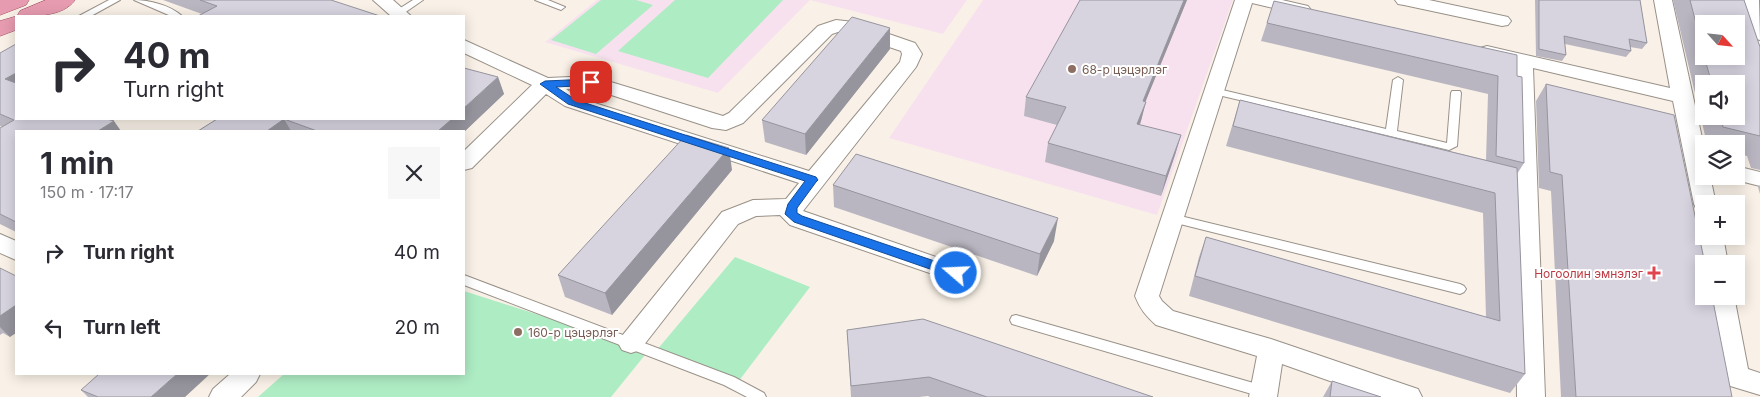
<!DOCTYPE html>
<meta charset="utf-8">
<style>
body{margin:0;font-family:Inter,sans-serif;background:#f7f7f7;color:#2b2b33;height:100vh;display:flex;flex-direction:column;font-size:19px;white-space:nowrap}
*{box-sizing:border-box;margin:0}
p{font-size:16px;color:#7c7c81}
.icon{flex:none;width:28px;height:28px;fill:none;stroke:currentColor;stroke-width:2;stroke-linecap:round;stroke-linejoin:round}
.map{position:relative;flex:1;overflow:hidden}
.drawer{position:absolute;left:15px;top:130px;width:450px;height:245px;display:flex;flex-direction:column;background:#fff;border-radius:0px;box-shadow:0 2px 12px #0003}
.drawer>*{flex:none}
.banner{position:absolute;left:15px;top:15px;width:450px;height:105px;border-radius:0px;box-shadow:0 2px 12px #0003;background:#fff;color:#2b2b33;overflow:hidden}
.needle{width:32px;rotate:117deg}
.fabs{position:absolute;left:1695px;top:15px;display:grid;gap:10px}
.fabs a{display:grid;place-items:center;width:50px;height:50px;border-radius:0px;background:#fff;box-shadow:0 2px 12px #0003;font-size:25px}
.pin{position:absolute;display:grid;place-items:center;width:42px;height:42px;color:#fff;margin:-21px;border-radius:10px;box-shadow:0 2px 8px #0006}
.me{position:absolute;width:55px;margin:-28px;rotate:289deg;stroke-linejoin:round;filter:drop-shadow(0 0 4px #0008)}
.turn{display:flex;align-items:center;gap:18px;height:105px;padding:0 25px;font-size:22px}
.turn .icon{width:65px;height:65px;stroke-width:2.5}
.turn b{display:block;font-size:35px;line-height:42px}
.round{display:grid;place-items:center;flex:none;width:52px;height:52px;border-radius:0px;background:#f7f7f7}
.headline{display:flex;align-items:center;justify-content:space-between;height:85px;padding:0 25px}
h1{font-size:30px;font-weight:700;line-height:38px}
ul{padding:0;list-style:none}
li{display:flex;align-items:center;gap:15px;height:75px;padding:0 25px}
li div{flex:1}
li b{display:block;font-size:19px}
li em{font-style:normal}
.map>svg:first-child{display:block}
.education{fill:#f7e1ee}
.green{fill:#aeecc4}
.lines{fill:none;stroke-linecap:round;stroke-linejoin:round}
.service-casing{stroke:#999188;stroke-width:2}
.minor-casing{stroke:#999188;stroke-width:2}
.primary-casing{stroke:#a04d63;stroke-width:1}
.service{fill:#fff;fill-rule:evenodd}
.minor{fill:#fff;fill-rule:evenodd}
.primary{fill:#e69bb0;fill-rule:evenodd}
.wall{fill:#b9b6c1;fill-rule:evenodd}
.shaded-wall{fill:#96949d}
.building{fill:#d7d4e0;stroke:#96949d}
.route{fill:#1a73e8;stroke:#114b97}
.education-dot{fill:#8d6e63;stroke:#fff;stroke-width:2}
.health-dot{fill:#e0444e;stroke:#fff;stroke-width:2}
.labels{text-anchor:middle;dominant-baseline:central;stroke-width:4;stroke-linejoin:round;paint-order:stroke}
.education-label{font-size:12px;fill:#785e54;stroke:#fff;text-anchor:start}
.health-label{font-size:12px;fill:#be3a42;stroke:#fff;text-anchor:end}
</style>
<div class="map">
<svg width="1760" height="397" viewBox="0 0 1760 397">
<rect width="100%" height="100%" fill="#f9f1e7"/>
<path class="education" d="M597,0h370l-24,34 -133,-34 -92,93 -173,-51z
M983,0h250l-76,215 -268,-77z"/>
<path class="green" d="M601,0h35l17,5 -57,49 -45,-14z
M675,0h108l-75,78 -90,-27z
M735,257l75,30 -75,99 -79,-35z
M464,291l185,59 -38,47h-353l26,-23h180z"/>
<g class="lines">
<g class="service-casing">
<path id="service" d="M109,0h11l-29,16h-12z
M134,0c15,0 36,5 48,16h-11z
M413,0h10l-23,16h-6v-4z
M535,0h13l17,7 -4,3z
M1398,77l5,3 -6,51 50,12 4,-50 1,-2h8l1,2 -4,53 -8,4 -235,-56 -5,-3 5,-3 172,41 7,-49z
M1172,214l288,70 4,2 2,3 -2,3 -4,2 -292,-73 -2,-3 2,-3z
M464,275l270,102 30,16 2,4h-19l-23,-12 -260,-100z
M1016,315l248,71 5,2 2,4 -2,4 -7,1 -250,-73 -2,-4 2,-4z"/>
</g>
<g class="minor-casing">
<path id="minor" d="M373,0h20l18,16h-20z
M1235,0h47l26,6 3,4 -3,4 -6,1 -50,-12 -93,293 3,5 11,10 98,28 147,50 4,8h-47l-93,-33 -5,33h-28l8,-41 -101,-31c-10,-9 -16,-16 -21,-29z
M1395,0h34l79,17 3,4 -3,4 -6,1 -98,-21 -6,-1z
M1654,0h18l32,147v29h6l6,28h-12v8l-7,-2 -3,-6 -21,-103 -140,-33 12,329h-28l-4,-333 -33,-8 -3,-4 3,-4 7,-2 183,42z
M1741,0h18l1,40 -7,-2 -2,-4z
M836,20l18,2 61,21 7,11 -6,13 -113,144 162,56 3,6 -3,6 -9,3 -9,-3 -157,-54 -10,-10 -24,1 -18,8 -98,126 -9,3 -9,-3 -4,-7 4,-7 100,-124 31,-12 33,-1 13,-16 -234,-77 -19,-12 -74,74 -8,2v-19l68,-66 -68,-32v-13l84,38 43,-2 132,40 6,-3 89,-87zM838,32h7l56,19 1,3 -2,8 -91,109 -230,-73 -13,-9 24,-1 122,40 14,2 17,-7 89,-89z
M1736,166l24,6v14l-32,-8 -1,-2h9z
M1703,230l1,6h19l5,28h-24l-5,-28z
M0,234l16,7v19l-16,-7z
M1710,296h24l14,73 12,4v22l-33,-10 -4,-8z
M230,374h30l-4,8 -15,15h-32l4,-8z"/>
</g>
<g class="primary-casing">
<path id="primary" d="M0,0h29l-3,5 -26,10z
M46,0h29c-12,17 -40,16 -59,16v14l-16,6v-15l17,-5 3,-5z"/>
</g>
<use href="#service" class="service"/>
<use href="#minor" class="minor"/>
<use href="#primary" class="primary"/>
</g>
<path class="wall" d="M163,0h168l-129,14z
M1187,0l-42,102 -5,23 41,10 -6,20 -14,41 -116,-34 3,-19 9,-18 -33,-9 2,-19z
M1535,0h105l7,43 -5,6 -12,-2 1,4 -5,6 -61,-13 1,11 -4,6 -26,-5z
M1673,0h71l16,47v123l-9,-2 -4,-12 -11,-2v-10h-29zM1704,24l32,32h-32zM1704,84h32v32h-32z
M1274,1l243,75 7,87 -7,11 8,200 -15,19 -321,-97 10,-39 7,-20 280,80 -3,-104 -257,-67 14,-46 246,60 2,-66 -227,-53z
M890,49l-84,106 -41,-13 -3,-22z
M0,53l16,66v113l-16,-8v-96l3,-1 -3,-1z
M498,77l6,17 -40,38 -266,-1 19,-12h247z
M1546,84l186,313h-171l-10,-206 -12,-3 -3,-87z
M732,170l-120,145 -47,-18 -7,-22z
M833,185l221,56 -17,35 -203,-69z
M1760,185v9l-2,-7z
M0,268l10,69 -7,-4 -3,2z
M847,330l306,67h-223l-2,-1 -9,1h-68z
M1332,381l49,16h-58z
M81,390l104,7h-97z"/>
<path class="shaded-wall" d="M1184,0h3l-49,120 5,-19z
M890,28v21l-84,106 -1,-21z
M16,73v20l-11,-14z
M498,77l6,17 -40,38 -26,-1 14,-12h12v-11z
M1146,102l-5,19 -9,22 5,-19z
M284,119l7,12h-24z
M114,121l7,10h-23z
M1181,135l-6,20 -14,41 5,-20z
M729,148l3,22 -120,145 -7,-22z
M1058,218l-4,23 -17,35 3,-22z
M16,305v28l-6,4 -10,-10v-11z
M177,374h33l-25,23h-34z"/>
<path class="building" d="M200,0h131l49,16h-182l19,-10z
M1080,0h104l-41,101 3,1 -9,22 44,11 -15,41 -118,-33 18,-36 -40,-10z
M1539,0h101l7,43 -18,-4 2,12 -67,-15 2,19 -27,-6z
M1690,0h54l16,47v89l-37,-9 -3,-11h16v-32h-24l-8,-28h32v-32h-32v30z
M1274,1l243,54v21l5,1 2,86 -28,-7 2,-80 -231,-53z
M852,17l38,11 -85,106 -43,-14z
M16,44v29l-11,6 11,4v36h91l7,2 -16,10h-82v91l-16,-8v-86l14,-8 -14,-6v-61z
M464,68l34,9 -34,31z
M1546,84l128,31 31,149h-1v32h8l20,101h-156l-14,-222 -12,-3z
M1240,100l277,68 8,206 -330,-98 11,-39 294,84 -5,-128 -262,-67z
M217,119h235l-14,12h-121l-33,-12 -17,12h-69z
M686,135l43,13 -124,145 -47,-18z
M856,154l202,64 -18,36 -207,-69z
M0,268l16,8v29l-16,11z
M923,319l230,78h-166l-58,-20 -78,9 -4,-56z
M99,374h78l-26,23h-53l-17,-7z
M1332,381l49,16h-51z"/>
<path class="route" d="M591,79l4,1v5l-39,2 20,13 240,77 2,3 -2,2 -19,26v5l5,3 159,54 2,3 -2,4 -5,1 -162,-56 -9,-8 3,-10 17,-23 -237,-77 -28,-20 5,-3z"/>
<g class="education-dot">
<circle cx="1072" cy="69" r="5"/>
<circle cx="518" cy="332" r="5"/>
</g>
<path class="health-dot" d="M1651.5 265.5h5v5h5v5h-5v5h-5v-5h-5v-5h5z"/>
<g class="labels">
<g class="education-label">
<text x="1082" y="69">68-р цэцэрлэг</text>
<text x="528" y="332">160-р цэцэрлэг</text>
</g>
<g class="health-label">
<text x="1643" y="273">Ногоолин эмнэлэг</text>
</g>
</g>
</svg>
<div class="fabs">
<a><svg class="needle" viewBox="-14 -14 28 28"><path d="M0-13l5 13h-10z" fill="#e53935"/><path d="M0 13l5-13h-10z" fill="#7c7c81"/></svg></a>
<a><svg class="icon" aria-label="sound" viewBox="0 0 24 24"><path d="M4 9h4l5-4v14l-5-4H4zM17 9q2 3 0 6"/></svg></a>
<a><svg class="icon" aria-label="layers" viewBox="0 0 24 24"><path d="M12 4l9 5-9 5-9-5zM3 14l9 5 9-5"/></svg></a>
<a>+</a>
<a>−</a>
</div>
<div class="pin" style="left:591px;top:82px;background:#d93025"><svg class="icon" aria-label="arrive" viewBox="0 0 24 24"><path d="M6 21V4h12l-3 4 3 4H6"/></svg></div>
<svg class="me" style="left:956px;top:273px" viewBox="-20 -20 40 40"><circle r="17" fill="#1a73e8" stroke="#fff" stroke-width="3"/><path d="M0-11L8 9 0 5-8 9z" fill="#fff"/></svg>
<div class="banner">
<div class="turn"><svg class="icon" aria-label="right" viewBox="0 0 24 24"><path d="M7 20v-9h11M14 6l5 5-5 5"/></svg><div><b>40 m</b>Turn right</div></div>
</div>
<section class="drawer">
<div class="headline"><div><h1>1 min</h1><p>150 m · 17:17</p></div><a class="round"><svg class="icon" aria-label="close" viewBox="0 0 24 24"><path d="M6 6l12 12M18 6L6 18"/></svg></a></div>
<ul>
<li><svg class="icon" aria-label="right" viewBox="0 0 24 24"><path d="M7 20v-9h11M14 6l5 5-5 5"/></svg><div><b>Turn right</b></div><em>40 m</em></li>
<li><svg class="icon" aria-label="left" viewBox="0 0 24 24"><path d="M17 20v-9H6M10 6l-5 5 5 5"/></svg><div><b>Turn left</b></div><em>20 m</em></li>
</ul>
</section>
</div>
